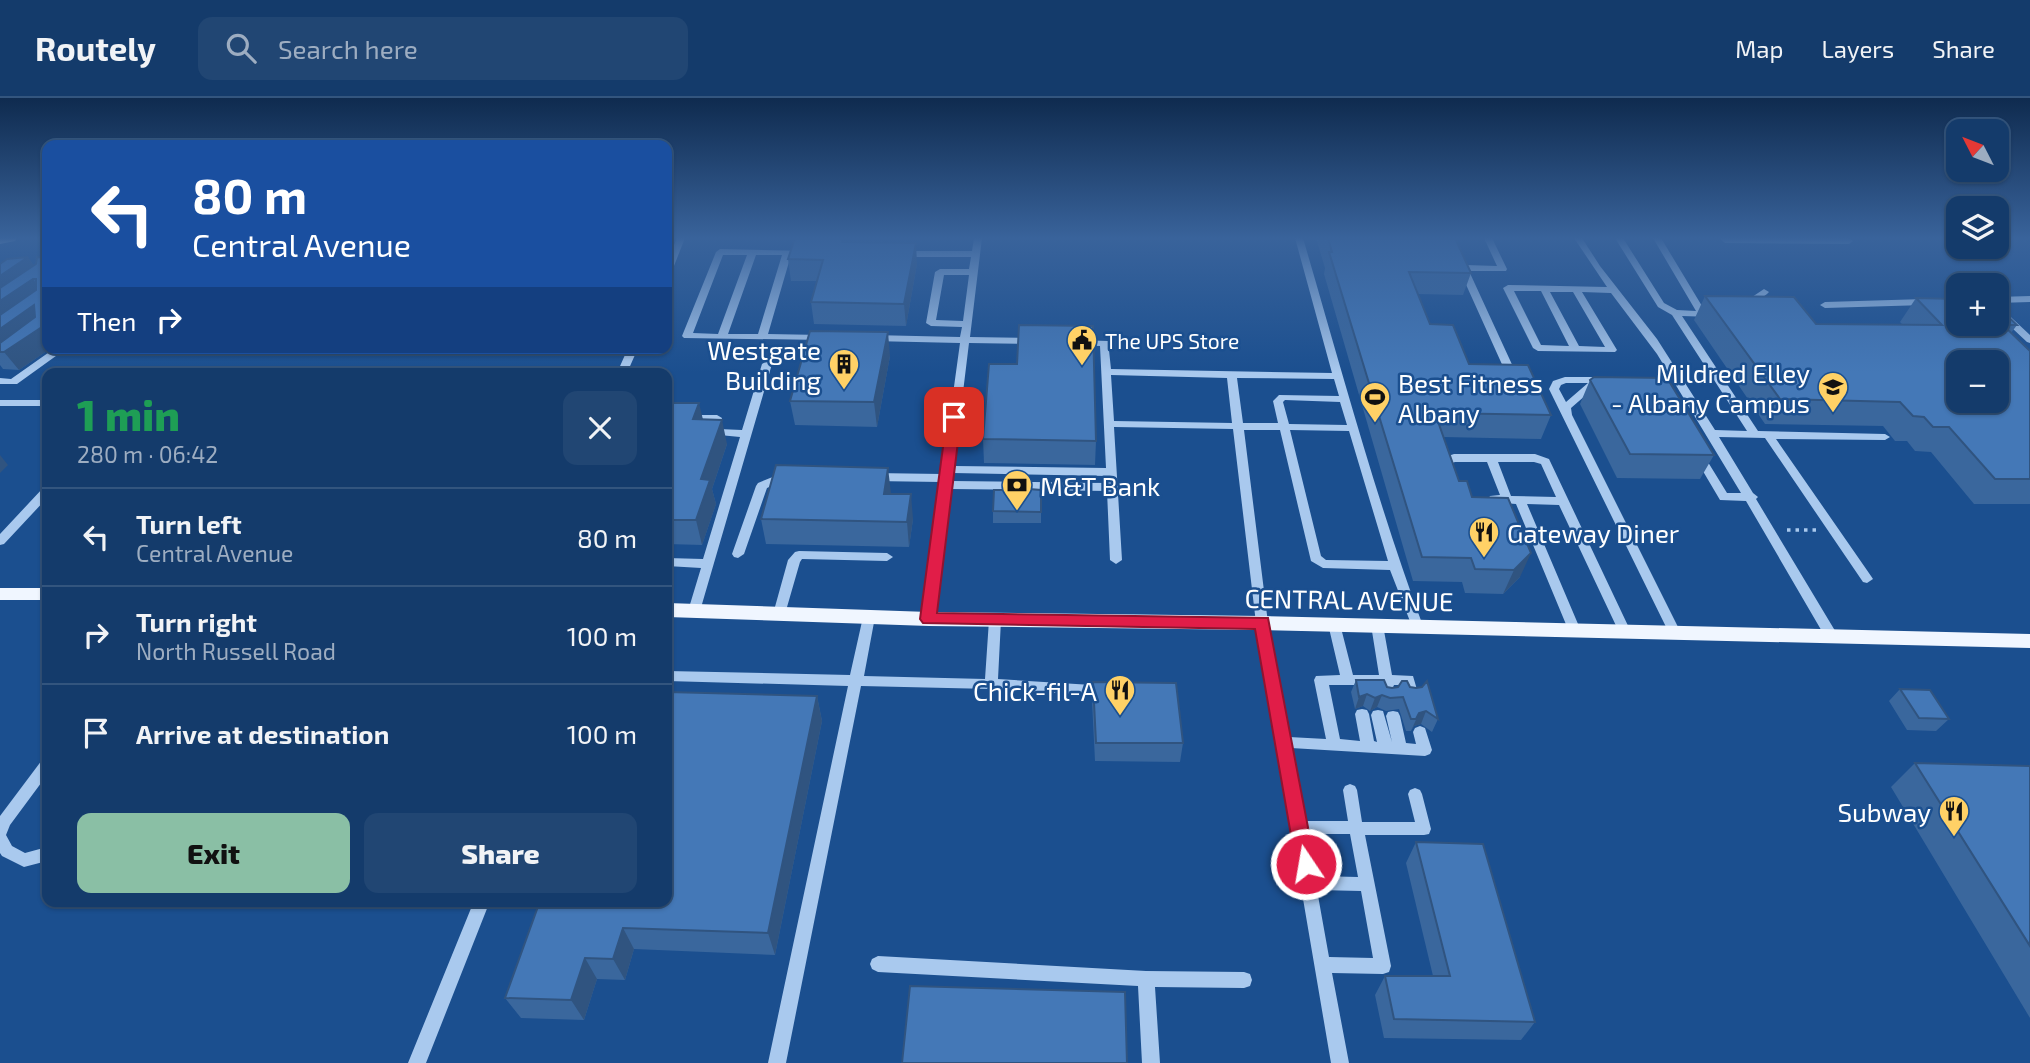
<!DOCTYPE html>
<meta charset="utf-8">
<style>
body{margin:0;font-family:"Exo 2",sans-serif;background:#214673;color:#f1f3f6;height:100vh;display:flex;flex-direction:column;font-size:26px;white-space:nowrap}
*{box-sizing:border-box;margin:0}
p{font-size:23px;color:#9dadc1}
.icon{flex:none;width:38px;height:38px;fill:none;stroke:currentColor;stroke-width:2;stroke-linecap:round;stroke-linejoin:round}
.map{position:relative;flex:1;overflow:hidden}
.drawer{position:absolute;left:42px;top:270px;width:630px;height:539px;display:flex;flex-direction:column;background:#143b6b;border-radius:14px;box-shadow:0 2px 5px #0004,0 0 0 2px #33557e}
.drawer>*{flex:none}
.top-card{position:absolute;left:42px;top:42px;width:630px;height:214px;border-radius:14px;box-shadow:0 2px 5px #0004,0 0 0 2px #33557e;background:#1a4fa0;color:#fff;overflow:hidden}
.needle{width:46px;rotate:312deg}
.buttons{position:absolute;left:1946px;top:21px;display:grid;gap:14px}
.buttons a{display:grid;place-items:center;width:63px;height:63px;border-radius:14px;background:#143b6b;box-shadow:0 2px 5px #0004,0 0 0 2px #33557e;font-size:35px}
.pin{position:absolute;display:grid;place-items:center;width:60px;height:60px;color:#fff;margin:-30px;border-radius:14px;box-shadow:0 4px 10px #0006}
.me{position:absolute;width:77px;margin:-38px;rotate:348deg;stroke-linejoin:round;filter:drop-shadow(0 0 5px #0008)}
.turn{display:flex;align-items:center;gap:24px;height:147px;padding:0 35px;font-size:32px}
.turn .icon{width:91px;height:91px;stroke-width:2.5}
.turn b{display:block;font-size:49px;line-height:60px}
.then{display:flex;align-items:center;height:66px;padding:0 35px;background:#0003;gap:14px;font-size:26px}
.round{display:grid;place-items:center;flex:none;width:74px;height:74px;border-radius:14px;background:#214673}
.summary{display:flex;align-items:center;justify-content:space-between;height:119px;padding:0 35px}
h1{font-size:42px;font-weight:800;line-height:52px;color:#1e9e55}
.primary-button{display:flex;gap:14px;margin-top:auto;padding:14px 35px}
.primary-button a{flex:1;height:80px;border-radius:14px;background:#8abfa5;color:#111;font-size:28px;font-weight:800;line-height:80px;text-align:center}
.primary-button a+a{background:#214673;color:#f1f3f6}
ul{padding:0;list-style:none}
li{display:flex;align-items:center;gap:21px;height:98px;padding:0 35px;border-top:2px solid #33557e}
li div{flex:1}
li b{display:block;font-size:26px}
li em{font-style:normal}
header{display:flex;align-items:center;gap:42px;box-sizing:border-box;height:98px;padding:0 35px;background:#143b6b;border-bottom:2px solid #33557e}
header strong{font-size:33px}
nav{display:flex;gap:38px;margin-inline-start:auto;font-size:24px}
.search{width:490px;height:63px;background:#214673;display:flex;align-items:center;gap:18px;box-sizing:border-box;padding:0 24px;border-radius:14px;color:#9dadc1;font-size:26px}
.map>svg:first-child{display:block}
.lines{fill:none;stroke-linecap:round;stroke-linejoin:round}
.path{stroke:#a9c9ee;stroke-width:3.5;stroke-dasharray:3.5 5;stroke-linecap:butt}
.minor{fill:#a9c9ee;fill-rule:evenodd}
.major{fill:#f0f6ff;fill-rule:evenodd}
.highway{fill:#fff;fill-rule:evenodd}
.wall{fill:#3a679d}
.shaded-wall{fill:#305480}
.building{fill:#4478b7;stroke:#305480;stroke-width:2;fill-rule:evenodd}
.route{fill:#e11d48;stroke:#92132f;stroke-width:2}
.labels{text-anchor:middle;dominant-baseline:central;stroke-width:5;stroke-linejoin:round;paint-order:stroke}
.far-poi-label{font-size:21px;fill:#fff;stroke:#1b4f8f;text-anchor:start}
.poi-label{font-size:26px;fill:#fff;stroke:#1b4f8f;text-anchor:end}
.street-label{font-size:26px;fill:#fff;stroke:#1b4f8f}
</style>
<header>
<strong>Routely</strong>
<div class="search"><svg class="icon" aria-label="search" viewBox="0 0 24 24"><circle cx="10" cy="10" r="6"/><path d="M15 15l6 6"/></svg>Search here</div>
<nav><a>Map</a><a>Layers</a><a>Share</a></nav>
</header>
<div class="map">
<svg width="2030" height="965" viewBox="0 0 2030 965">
<rect width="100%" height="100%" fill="#1b4f8f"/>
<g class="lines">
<path class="path" d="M1787,432h30"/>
<path class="minor" d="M677,140h8l-13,33 -5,3v-13z
M974,140h8l-12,99 65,1 5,3 -5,3 -66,-1 -15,123 152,2 -6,-122 -22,-1 -5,-3 2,-2 33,1 3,28 221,4 -37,-135h8c38,130 73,261 120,388l-2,3h-8l-23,-59 -67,-2 -12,-7 -31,-131h-36l24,193 21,114 37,2 -12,-59 2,-4 24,-1 -12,-51 2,-3h8l2,3 13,51h26l-8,-50 2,-3h8l2,3 9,50 21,1 5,17 -2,4 -5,1 -5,-1 -3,-12h-9l-2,5 -5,1 -5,-1 -2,-5h-51l11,54 20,2 -5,-27 2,-4 5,-1 5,1 2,4 5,27 3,1 -6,-27 2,-4 5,-1 5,1 9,31 -6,-26 2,-4 5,-1 5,1 2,4 6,27 10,1 -3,-12 2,-4 5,-2 5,2 7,22 -2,4 -5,2 -134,-8 13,73h44l-5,-31 2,-4 5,-2 5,2 2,4 5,32h53l-7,-28 2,-4 5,-2 5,2 2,4 9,35 -2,5 -5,1h-59l26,131 -2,6 -6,2 -51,-1 17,90h-18l-75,-440 -23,-194 -119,-2 8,133 -6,4 -6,-4 -3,-69 -156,-2 -16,130 -2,3h-8l-2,-3 18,-137 -68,-1 -6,-4 6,-4 69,1 18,-131 -88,-2 -5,-3 5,-3 88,2 2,-10 -31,-1 -5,-3 9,-51 5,-3h29l2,-12h-70l-4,-3 4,-3h71zM944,177h25l-6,46 -27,-1zM1111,277l116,3 5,45 -118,-2zM1237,280l97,1 5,17 -60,-1 -6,6 5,22h-35zM1285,302l55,2 7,23 -58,-1 -6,-22zM1290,332l59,1 39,130 -62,-1 -5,-4zM953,375l153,3v7l-154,-2zM1307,736h43l8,43 -43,-1zM1317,792l44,1 12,67 -44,-1z
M1445,140h8l13,27 31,1 -13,-28h8l15,31 -1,2h-37l46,100 -1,2h-8l-1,-2z
M1574,140h8l18,28 57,73 58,91 32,1 -75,-116 -14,-8 -43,-69h8l41,65 13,7 19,1 -43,-73h8l44,73 11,1v4l-3,1 -31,-1 76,115 127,3 5,3 -5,3 -109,-1 95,137 2,3 -6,4 -4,-1 -98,-144 -46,-1 34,56 5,4 -2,2 81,135 1,3 -1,3h-10l-81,-139 -26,-1 -26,-44 1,-2h8l24,39h14l-84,-139 -46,-61 -29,-1 35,58 -2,2 -77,-1 -5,-3 -30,-60 5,-3 99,2zM1514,193h27l28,55 -28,-1zM1550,194h23l32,55 -26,-1z
M1719,140h130l4,3 -4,3 -124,-1z
M720,151l89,2 1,2 -4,3 -15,-1 -23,79 54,1 5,3 -2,2 -141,-2 -2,-2 34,-84zM723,157h24l-29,79 -25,-1zM756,157h26l-24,79h-30z
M1764,191l5,3 -2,2 -18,13h-6v-4z
M2030,198v6l-33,1v-6z
M1958,200v6l-133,4 -5,-3 5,-3z
M1997,208l3,1 30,28v8l-3,-1 -30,-28z
M55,250h12l-50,36h-17v-6l11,1z
M628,250h10l-11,25h-10z
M767,263l5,3 -72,247 -2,3h-8l-2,-3 13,-43 -34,-2v-8l36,1 37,-122 -31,-3 -1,-2 3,-11h-44v-6h50l5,3 -3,11 23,1 20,-66z
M1565,279h41l5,3 -17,8 -23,20 1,7 109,218 -1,3h-10l-1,-3 -120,-244 4,-8zM1566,285h22l-22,19 -7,-13 2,-4z
M0,302h47v6h-47z
M1454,356h81l14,5 82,173 -1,3h-10l-1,-3 -60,-127 -32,-1 54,127 -1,3h-10l-54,-130 -26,-2 -2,-3 2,-3 10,-1 -13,-33h-32l-3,1 -1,10h-8l-2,-12 1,-3zM1498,364h36l7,2 15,33 -45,-1z
M785,374l4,1 2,3 -2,3 -22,9 -23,66 -6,4 -4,-1 -2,-3 24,-68 2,-3z
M47,389v11l-43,46 -4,1v-11l43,-46z
M799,453l88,2 6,4 -6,4 -85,-2 -2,3 -15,52 -2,3h-8l-2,-3 15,-54 7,-8z
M869,514l4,2 2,3 -11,59 121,3 4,-59 2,-3h8l2,3 -3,59 110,7 5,1 2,4 -2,4 -5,1 -117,-7 -130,-3 -75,377h-18l80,-377 -181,-5v-10l183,4 13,-58 2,-3z
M47,660v17l-37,50 -4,10 6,11 13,7 22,-6v14l-23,6 -22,-11 -2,-3v-37l42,-56z
M474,803h16l-64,162h-18z
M878,858l268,15 98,1 6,2 2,6 -2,6 -6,2 -89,-1 5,76h-18l-4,-77 -260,-14 -6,-3 -2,-5 2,-5z"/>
<path class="major" d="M0,490h47v12h-47z
M667,505l262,9 333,4 768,18v14l-768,-18 -333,-4 -262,-9z"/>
<path class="highway" d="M0,140h17l-2,3 -15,3z"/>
</g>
<path class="wall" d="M844,140v4l73,22 -11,62 -92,-2 -3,-22 6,-21h-26l-3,-22z
M1316,140h139l16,35 -8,22 -45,-1 12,30 39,40 82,51 -10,24 -98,-2 16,44 13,16 48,80 -17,17 -38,-1 -3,-11 -49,-1 -89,-307 1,-6z
M47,158v92h4l-32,22 -16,-1 -3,-4v-101l28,-7 6,9z
M1705,198l111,28 87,1 -3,-3 16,-24 101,27 -6,8 19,18v153h-56l-43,-52 -16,-1 -8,-10h-12l-12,-15 -118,-2 -71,-104z
M64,250h18l-5,4h-10z
M890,258l-13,71 -82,-2 -5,-24z
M1590,282l124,75 -14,24 -83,-1 -37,-74z
M667,305l36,16 24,25 -15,45 4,15 -14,41 -35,-1z
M983,341l113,2 -1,24 -111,-2z
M1015,390l26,24v11h-48v-12l14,-21z
M890,396l23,25 -4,28 -143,-3 -5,-25z
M1356,582l36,8 18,-1 28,32 -6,13 -11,-8 -7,2 -3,5h-5l-7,-22 -13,2 -9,-4 -7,4 -7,-5 -8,3 -4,-17z
M1093,584l90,61 -3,19 -85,-1 -3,-60z
M1900,591l49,30 -13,12 -29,-1 -18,-29z
M817,598l5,25 -47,234 -141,-6 -9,31 -28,-1 -13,41 -63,-2 -16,-20z
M1915,665l115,3v252l-139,-231z
M1416,744l119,180 -14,18 -137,-2 -9,-43 10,-19h48l-27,-113z"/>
<path class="shaded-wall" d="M916,145l1,21 -11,62 -2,-22z
M28,159l12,17 -7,5 13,18 -12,8 8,22 5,8v13h4l-32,22 -15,-18h-4v-76z
M888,234l2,24 -13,71 -3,-25z
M74,250h8l-5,4z
M699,305l6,25 -12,-9z
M722,322l5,24 -15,45 4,15 -14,41 -6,-25 5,-41z
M0,357l8,10 -8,8z
M888,370l3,25 -5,25 -2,-24z
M911,396l2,25 -4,28 -2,-25z
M1531,455l-11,24 -17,17 11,-24z
M1367,596l-4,12 -8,3 4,-12z
M1382,597l-5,12 -7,4 5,-13z
M817,598l5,25 -47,234 -7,-22z
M1426,613l-5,13 -7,2 -3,5 8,-18z
M623,830l11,21 -9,31 -12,-21z
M585,860l12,21 -13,41 -13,-20z"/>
<path class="building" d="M795,140h48l-1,4 74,1 -12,61 -93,-2 12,-42 -35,-1z
M1328,140h127l16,35 -62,-1 21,52 23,1 16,39 59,1 23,50 -116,-2 24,68h8l5,16 36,1 23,55 -17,17 -39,-1 -4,-11 -49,-1 -93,-305h3z
M47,158v71h-5l-38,25h-4v-9l35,-26 -1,-12 -34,24v-14l36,-25v-11h-3l-33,22v-13l36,-24 1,-7 7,1z
M28,159l-28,19v-12l7,-5z
M1705,198l89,1 22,27 126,1 -26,-27 42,1v25h39v-18l20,19h-14l27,26v128h-35l-46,-52h-16l-9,-10 -11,-1 -13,-14 -120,-3zM1958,264h39v39h-39z
M1019,227l74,1 3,115 -113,-2 6,-75h28z
M810,233l78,1 -14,70 -84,-1z
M1594,279l73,1 47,77 -84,-1 -40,-74z
M667,305h32l-6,16 29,1 -21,59 9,1 -14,40h-29z
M776,367l112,3 -4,26h27l-4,28 -146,-3z
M1007,383h5l3,7 26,2v22l-48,-1 1,-21h13z
M1356,582h28l3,7 5,1 6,-1 4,-6h5l3,6 6,1 6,-1 5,-6 11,38 -12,-8 -7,2 -3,6h-5l-8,-22 -13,1 -8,-3 -7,3 -8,-4 -8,3z
M1093,584l83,1 7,60h-87z
M1900,591l30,1 19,29 -30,-1z
M667,594l150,4 -49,237 -145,-5 -10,31 -28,-1 -14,42 -66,-2 35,-97h127z
M1915,665l115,3v180z
M1416,744l67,2 52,178 -141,-3 -9,-43h65z
M910,888l215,6 2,71h-225z"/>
<linearGradient id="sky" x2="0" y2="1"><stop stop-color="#0f2b4f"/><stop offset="0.51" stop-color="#39639b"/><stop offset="1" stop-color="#39639b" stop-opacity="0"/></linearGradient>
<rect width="2030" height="275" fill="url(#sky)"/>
<path class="route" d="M954,315l7,4 -24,196 331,5 47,246 -3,6 -6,3 -7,-3 -3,-6 -41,-235 -332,-6 -3,-4 27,-202z"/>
<defs>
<g id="civic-pin" transform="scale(1.575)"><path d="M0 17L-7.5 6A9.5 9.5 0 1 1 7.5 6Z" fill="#ffd166" stroke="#1b4f8f"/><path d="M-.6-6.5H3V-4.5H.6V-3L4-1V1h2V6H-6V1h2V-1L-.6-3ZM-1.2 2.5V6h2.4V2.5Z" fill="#111"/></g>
<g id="building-pin" transform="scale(1.575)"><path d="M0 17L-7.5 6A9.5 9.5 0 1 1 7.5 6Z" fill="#ffd166" stroke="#1b4f8f"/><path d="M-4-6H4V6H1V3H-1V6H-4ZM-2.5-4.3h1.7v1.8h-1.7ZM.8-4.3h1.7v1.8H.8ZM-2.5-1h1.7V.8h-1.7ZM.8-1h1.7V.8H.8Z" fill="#111"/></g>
<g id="university-pin" transform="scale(1.575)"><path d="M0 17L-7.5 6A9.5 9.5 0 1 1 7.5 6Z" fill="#ffd166" stroke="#1b4f8f"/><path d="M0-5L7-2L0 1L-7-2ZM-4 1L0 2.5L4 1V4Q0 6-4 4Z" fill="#111"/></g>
<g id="stadium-pin" transform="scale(1.575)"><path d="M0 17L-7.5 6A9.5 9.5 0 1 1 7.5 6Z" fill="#ffd166" stroke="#1b4f8f"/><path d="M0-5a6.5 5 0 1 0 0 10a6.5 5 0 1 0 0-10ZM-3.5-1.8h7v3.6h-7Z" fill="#111"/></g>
<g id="bank-pin" transform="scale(1.575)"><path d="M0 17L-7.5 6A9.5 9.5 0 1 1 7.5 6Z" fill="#ffd166" stroke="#1b4f8f"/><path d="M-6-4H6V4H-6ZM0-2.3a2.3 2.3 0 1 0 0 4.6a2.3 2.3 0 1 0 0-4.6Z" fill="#111"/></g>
<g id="restaurant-pin" transform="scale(1.575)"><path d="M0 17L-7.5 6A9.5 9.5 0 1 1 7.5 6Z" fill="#ffd166" stroke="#1b4f8f"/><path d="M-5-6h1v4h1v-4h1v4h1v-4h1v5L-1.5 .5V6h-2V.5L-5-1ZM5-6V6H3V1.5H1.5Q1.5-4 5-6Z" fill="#111"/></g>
</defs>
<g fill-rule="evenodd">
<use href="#civic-pin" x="1082" y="242"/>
<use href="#building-pin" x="844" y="266"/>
<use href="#university-pin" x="1833" y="289"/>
<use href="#stadium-pin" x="1375" y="299"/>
<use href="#bank-pin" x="1017" y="387"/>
<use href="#restaurant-pin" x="1484" y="434"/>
<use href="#restaurant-pin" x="1120" y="592"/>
<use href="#restaurant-pin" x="1954" y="713"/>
</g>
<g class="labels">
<g class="far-poi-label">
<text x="1105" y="242">The UPS Store</text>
</g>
<g class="poi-label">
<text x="821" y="251">Westgate<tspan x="821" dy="30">Building</tspan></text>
<text x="1810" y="274">Mildred Elley<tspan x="1810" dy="30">- Albany Campus</tspan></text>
<text x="1398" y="284" text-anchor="start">Best Fitness<tspan x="1398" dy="30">Albany</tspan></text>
<text x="1040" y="387" text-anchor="start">M&amp;T Bank</text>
<text x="1507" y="434" text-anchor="start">Gateway Diner</text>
<text x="1097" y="592">Chick-fil-A</text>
<text x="1931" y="713">Subway</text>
</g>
<g class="street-label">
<text transform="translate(1349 501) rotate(1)">CENTRAL AVENUE</text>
</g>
</g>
</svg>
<div class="buttons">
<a><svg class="needle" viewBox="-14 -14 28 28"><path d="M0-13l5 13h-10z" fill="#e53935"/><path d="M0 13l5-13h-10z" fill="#9dadc1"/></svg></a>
<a><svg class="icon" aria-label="layers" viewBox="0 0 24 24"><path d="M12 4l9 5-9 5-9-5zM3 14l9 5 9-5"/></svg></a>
<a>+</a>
<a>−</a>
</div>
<div class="pin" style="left:954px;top:319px;background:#d93025"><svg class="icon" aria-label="arrive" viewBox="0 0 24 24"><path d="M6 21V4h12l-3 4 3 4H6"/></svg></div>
<svg class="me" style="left:1306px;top:766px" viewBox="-20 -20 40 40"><circle r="17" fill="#e11d48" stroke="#fff" stroke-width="3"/><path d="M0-11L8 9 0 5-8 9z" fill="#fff"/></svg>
<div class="top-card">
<div class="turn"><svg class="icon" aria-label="left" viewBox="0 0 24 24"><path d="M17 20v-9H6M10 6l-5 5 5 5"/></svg><div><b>80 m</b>Central Avenue</div></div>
<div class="then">Then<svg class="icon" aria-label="right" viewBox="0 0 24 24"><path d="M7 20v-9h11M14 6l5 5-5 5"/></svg></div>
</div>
<section class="drawer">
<div class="summary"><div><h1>1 min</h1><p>280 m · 06:42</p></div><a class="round"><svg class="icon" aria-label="close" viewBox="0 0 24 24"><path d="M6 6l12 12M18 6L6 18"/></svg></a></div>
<ul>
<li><svg class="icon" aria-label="left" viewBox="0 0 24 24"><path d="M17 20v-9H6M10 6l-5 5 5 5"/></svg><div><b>Turn left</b><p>Central Avenue</p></div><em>80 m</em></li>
<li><svg class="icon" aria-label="right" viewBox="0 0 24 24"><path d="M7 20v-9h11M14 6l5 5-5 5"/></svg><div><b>Turn right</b><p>North Russell Road</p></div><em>100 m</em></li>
<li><svg class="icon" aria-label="arrive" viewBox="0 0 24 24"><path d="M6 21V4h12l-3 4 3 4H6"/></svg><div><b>Arrive at destination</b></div><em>100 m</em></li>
</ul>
<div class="primary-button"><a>Exit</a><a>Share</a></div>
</section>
</div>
